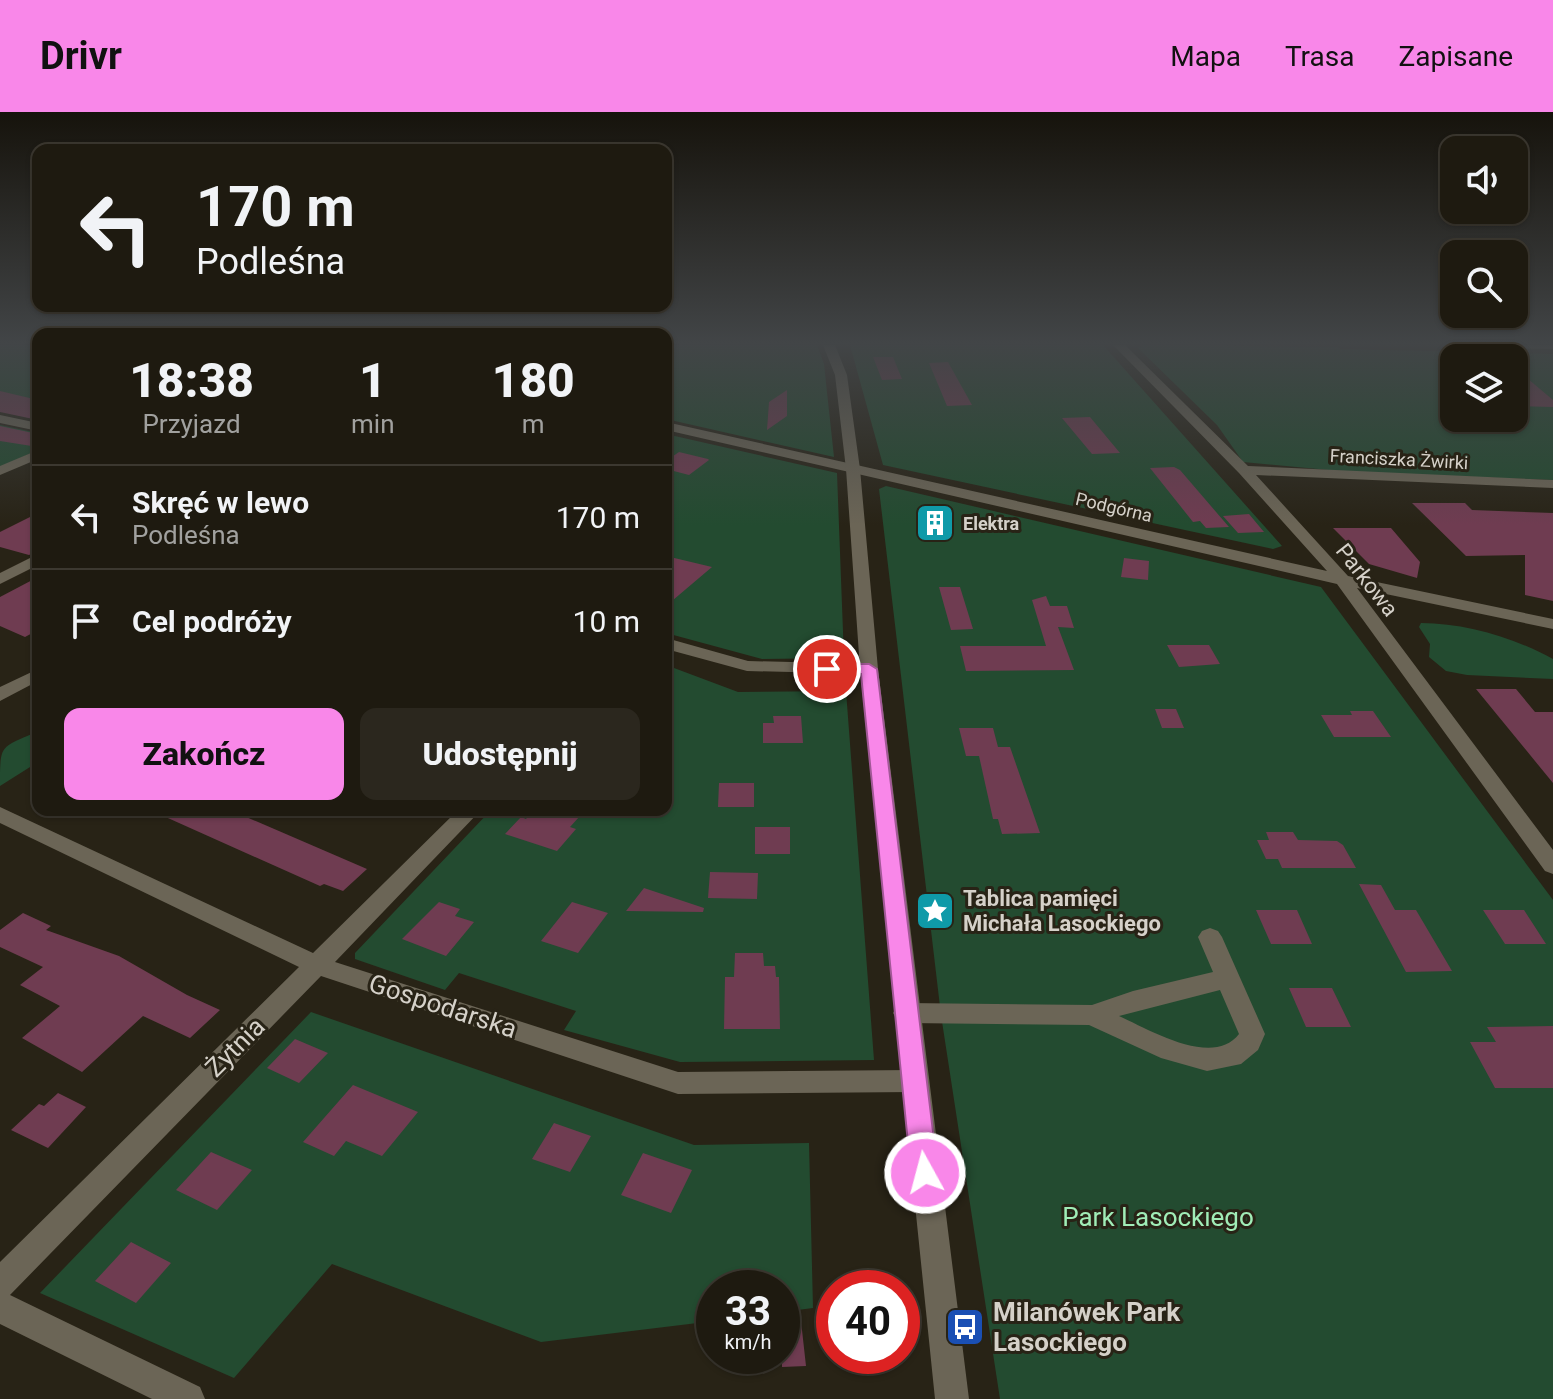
<!DOCTYPE html>
<html lang="pl">
<meta charset="utf-8">
<style>
body{margin:0;font-family:Roboto,sans-serif;background:#2b271e;color:#f1f3f6;height:100vh;display:flex;flex-direction:column;font-size:30px;white-space:nowrap}
*{box-sizing:border-box;margin:0}
p{font-size:26px;color:#a1a19f}
.icon{flex:none;width:44px;height:44px;fill:none;stroke:currentColor;stroke-width:2;stroke-linecap:round;stroke-linejoin:round}
.map{position:relative;flex:1;overflow:hidden}
.side{position:absolute;left:32px;top:216px;width:640px;height:488px;display:flex;flex-direction:column;background:#1e1a10;border-radius:16px;box-shadow:0 2px 6px #0004,0 0 0 2px #3c3830}
.side>*{flex:none}
.hud{position:absolute;left:32px;top:32px;width:640px;height:168px;border-radius:16px;box-shadow:0 2px 6px #0004,0 0 0 2px #3c3830;background:#1e1a10;color:#f1f3f6;overflow:hidden}
.buttons{position:absolute;left:1440px;top:24px;display:grid;gap:16px}
.buttons a{display:grid;place-items:center;width:88px;height:88px;border-radius:16px;background:#1e1a10;box-shadow:0 2px 6px #0004,0 0 0 2px #3c3830;font-size:40px}
.speed{position:absolute;left:696px;top:1158px;display:flex;gap:16px;font-size:40px;font-weight:700;text-align:center}
.speed>*{display:grid;place-content:center;width:104px;height:104px;border-radius:50%;background:#1e1a10;box-shadow:0 2px 6px #0004,0 0 0 2px #3c3830;line-height:1}
.speed small{font-size:20px;font-weight:400}
.speed .limit{border:12px solid #d22;background:#fff;color:#111}
.pin{position:absolute;display:grid;place-items:center;width:68px;height:68px;color:#fff;margin:-34px;border:4px solid #fff;border-radius:50%;box-shadow:0 2px 8px #0007}
.me{position:absolute;width:88px;margin:-44px;rotate:353deg;stroke-linejoin:round;filter:drop-shadow(0 0 6px #0008)}
.turn{display:flex;align-items:center;gap:28px;height:168px;padding:0 32px;font-size:36px}
.turn .icon{width:104px;height:104px;stroke-width:2.5}
.turn b{display:block;font-size:56px;line-height:68px}
.eta{display:flex;justify-content:space-evenly;align-items:center;height:136px;text-align:center}
.eta b{font-size:48px;font-weight:800;line-height:56px}
.action{display:flex;gap:16px;margin-top:auto;padding:16px 32px}
.action a{flex:1;height:92px;border-radius:16px;background:#f987e9;color:#111;font-size:32px;font-weight:800;line-height:92px;text-align:center}
.action a+a{background:#2b271e;color:#f1f3f6}
ul{padding:0;list-style:none}
li{display:flex;align-items:center;gap:24px;height:104px;padding:0 32px;border-top:2px solid #3c3830}
li div{flex:1}
li b{display:block;font-size:30px}
li em{font-style:normal}
header{display:flex;align-items:center;gap:48px;box-sizing:border-box;height:112px;padding:0 40px;background:#f987e9;color:#111}
header strong{font-size:38px}
nav{display:flex;gap:44px;margin-inline-start:auto;font-size:28px}
.map>svg:first-child{display:block}
.green{fill:#234b30;fill-rule:evenodd}
.building{fill:#6f3c51}
.lines{fill:none;stroke-linecap:round;stroke-linejoin:round}
.minor{fill:#6b6556;fill-rule:evenodd}
.tertiary{fill:#6b6556;fill-rule:evenodd}
.route{fill:#f987e9;stroke:#a25897;stroke-width:2}
.labels{text-anchor:middle;dominant-baseline:central;stroke-width:6;stroke-linejoin:round;paint-order:stroke}
.far-street-label{font-size:18px;fill:#d5d1c9;stroke:#282316}
.far-poi-label{font-size:18px;font-weight:bold;fill:#d5d1c9;stroke:#282316;text-anchor:start}
.street-label{font-size:22px;fill:#d5d1c9;stroke:#282316}
.poi-label{font-size:22px;font-weight:bold;fill:#d5d1c9;stroke:#282316;text-anchor:start}
.near-street-label{font-size:26px;fill:#d5d1c9;stroke:#282316}
.near-park-label{font-size:26px;fill:#a0edb7;stroke:#282316}
.near-poi-label{font-size:26px;font-weight:bold;fill:#d5d1c9;stroke:#282316;text-anchor:start}
</style>
<header>
<strong>Drivr</strong>
<nav><a>Mapa</a><a>Trasa</a><a>Zapisane</a></nav>
</header>
<div class="map">
<svg width="1553" height="1287" viewBox="0 0 1553 1287">
<rect width="100%" height="100%" fill="#282316"/>
<path class="green" d="M0,233h38v75l-38,-9z
M666,233h151l7,19 10,93 -168,-38z
M850,233h253l179,201 -9,3 -390,-84z
M1145,233l193,2 3,2 212,5v126l-203,-8 -107,-10 -26,-37 -79,-77zM1454,246h60v60h-60z
M0,313l38,8v17l-38,17z
M666,322l171,39 7,185 -82,1 -96,-26z
M886,374l435,101 232,313v499h-553l-59,-384 -62,-526z
M1421,511c44,0 94,15 132,36v20l-86,-4 -21,-4 -17,-14 1,-13 -11,-17z
M666,553l72,27 108,-1 28,369 -194,2 -116,-32 12,-19 -117,-38 -14,17 -90,-31v-6l136,-143h175z
M38,619v31l-38,24c0,-44 0,-37 38,-55z
M311,900l383,133 115,-2 4,165 -31,4v-24h-68v33l-173,21 -209,-78 -98,114 -194,-85z"/>
<path class="building" d="M873,245h20l9,22 -20,1z
M948,250l24,43 -25,1 -18,-43z
M1514,255l39,33v7l-39,-1z
M787,278v26l-20,14 2,-28z
M0,279l38,9v20l-38,-8z
M1090,305l30,36 -28,1 -30,-36z
M0,314l38,8v13l-38,-6z
M679,340l29,7 1,1 -20,15 -23,-6v-8z
M1174,355l6,3 49,57 -23,1 -6,-7 -7,1 -43,-54z
M1412,391h53l7,7 81,3v88l-28,-6v-40l-59,1z
M38,401v38l-9,4 -29,-8v-15z
M1249,402l15,18 -26,1 -15,-17z
M1333,416h58l29,34 -3,16 -48,-14z
M666,444l46,11 -46,39z
M1124,446l25,3 -1,19 -27,-3z
M38,465v53l-13,7 -25,-11v-29z
M939,475h21l13,42 -22,1z
M1046,484l4,10h17l7,22 -16,-1 16,43 -108,1 -6,-25h86l-14,-46z
M1167,533h42l11,19 -41,3z
M1476,577h40l19,23h18v71z
M1155,597h21l8,19h-22z
M1350,599h23l18,26h-57l-13,-22h31z
M773,604h28l2,27h-40v-20h11z
M959,616h34l5,19h12l30,86 -38,1 -4,-15h-5l-14,-63h-13z
M719,671h35v24h-36z
M150,698h80l137,59 -24,22 -19,-7 -4,2z
M548,698l32,6 -10,11 6,2 -19,22 -52,-17 16,-17 5,2 4,-5 11,4z
M755,715h35v27h-35z
M1266,720h27l5,8 39,1 6,4 13,23h-74l-4,-9h-12l-9,-19h12z
M710,760l48,1 -1,26 -49,-1z
M1359,772l22,1 14,25h21l36,61 -46,1z
M644,776l60,20 -1,4 -77,-1z
M439,790l21,7 -5,7 19,6 -28,34 -44,-17z
M572,790l36,11 -30,40 -37,-12z
M1256,798h41l15,34h-41z
M1483,798h41l22,34h-41z
M23,801l28,13 -5,4 73,26 68,39 33,15 -30,28 -47,-22 -61,56 -60,-34 38,-32 -40,-21 23,-18 -43,-20v-17z
M735,841h28l1,13h11l1,11h3l1,52h-56l1,-52h9z
M1289,876h43l19,39h-45z
M1553,914v62h-58l-25,-46h26l-9,-15z
M295,927l33,14 -29,30 -32,-15z
M353,973l65,27 -36,44 -36,-15 -12,15 -31,-14z
M58,981l28,14 -38,41 -37,-18 28,-26 5,2z
M554,1011l37,13 -21,36 -38,-13z
M211,1040l41,18 -35,40 -41,-20z
M643,1041l49,17 -21,43 -50,-18z
M131,1130l40,21 -35,40 -41,-22z
M801,1209l5,45 -24,1v-45z"/>
<g class="lines">
<path class="minor" d="M1113,233h12l123,121 305,14v8l-297,-13 92,101 205,43v10l-196,-41 196,262v24l-8,-3 -208,-287 -671,-154v-8l661,149 -88,-98z
M1482,233h71v4l-65,-1z
M0,303l38,8v8l-38,-8z
M38,338v9l-38,16v-9z
M38,442v11l-38,19v-11z
M666,526l82,23 121,3 9,5 -9,5 -122,-3 -81,-22z
M38,557v12l-38,20v-14z
M0,695l313,146 145,-143h23l-146,152 343,110 236,-2 10,3 3,8 -3,8 -10,3 -236,2 -357,-118 -311,319 190,92 5,12h-53l-152,-75v-62l299,-295 -299,-144z
M1210,816l8,3 4,6 43,97 -7,16 -17,14 -34,7 -46,-13 -72,-33 -183,-2 -9,-3 -4,-7 4,-7 9,-3 186,2 41,-14 80,-19 -15,-35 4,-6zM1220,878l19,44c-26,34 -89,-4 -120,-18z"/>
<path class="tertiary" d="M823,233h12l12,30 13,94 18,200 91,730h-34l-75,-730 -14,-200 -11,-94z"/>
</g>
<linearGradient id="sky" x2="0" y2="1"><stop stop-color="#16130c"/><stop offset="0.56" stop-color="#424547"/><stop offset="1" stop-color="#424547" stop-opacity="0"/></linearGradient>
<rect width="1553" height="413" fill="url(#sky)"/>
<path class="route" d="M827,552h42l8,5 61,504 -4,8 -9,3 -10,-3 -4,-8 -50,-499 -40,-1 -3,-4z"/>
<defs>
<g id="building-square" transform="scale(2)"><rect x="-9" y="-9" width="18" height="18" rx="4" fill="#0f9aa8" stroke="#282316"/><path d="M-4-6H4V6H1V3H-1V6H-4ZM-2.5-4.3h1.7v1.8h-1.7ZM.8-4.3h1.7v1.8H.8ZM-2.5-1h1.7V.8h-1.7ZM.8-1h1.7V.8H.8Z" fill="#fff"/></g>
<g id="sight-square" transform="scale(2)"><rect x="-9" y="-9" width="18" height="18" rx="4" fill="#0f9aa8" stroke="#282316"/><path d="M0-6L1.8-2.2L6-1.7L2.9 1.2L3.7 5.4L0 3.3L-3.7 5.4L-2.9 1.2L-6-1.7L-1.8-2.2Z" fill="#fff"/></g>
<g id="bus-square" transform="scale(2)"><rect x="-9" y="-9" width="18" height="18" rx="4" fill="#1a4fb4" stroke="#282316"/><path d="M-5-6H5V4H4V6H2V4H-2V6H-4V4H-5ZM-3.5-4V0h7V-4ZM-3.5 1.2v1.5H-2V1.2ZM2 1.2v1.5H3.5V1.2Z" fill="#fff"/></g>
</defs>
<g fill-rule="evenodd">
<use href="#building-square" x="935" y="411"/>
<use href="#sight-square" x="935" y="799"/>
<use href="#bus-square" x="965" y="1215"/>
</g>
<g class="labels">
<g class="far-street-label">
<text transform="translate(1399 347) rotate(3)">Franciszka Żwirki</text>
<text transform="translate(1114 395) rotate(13)">Podgórna</text>
</g>
<g class="far-poi-label">
<text x="963" y="411">Elektra</text>
</g>
<g class="street-label">
<text transform="translate(1367 468) rotate(52)">Parkowa</text>
</g>
<g class="poi-label">
<text x="963" y="786">Tablica pamięci<tspan x="963" dy="25">Michała Lasockiego</tspan></text>
</g>
<g class="near-street-label">
<text transform="translate(443 894) rotate(18)">Gospodarska</text>
<text transform="translate(235 935) rotate(-45)">Żytnia</text>
</g>
<g class="near-park-label">
<text x="1158" y="1105">Park Lasockiego</text>
</g>
<g class="near-poi-label">
<text x="993" y="1200">Milanówek Park<tspan x="993" dy="30">Lasockiego</tspan></text>
</g>
</g>
</svg>
<div class="buttons">
<a><svg class="icon" aria-label="sound" viewBox="0 0 24 24"><path d="M4 9h4l5-4v14l-5-4H4zM17 9q2 3 0 6"/></svg></a>
<a><svg class="icon" aria-label="search" viewBox="0 0 24 24"><circle cx="10" cy="10" r="6"/><path d="M15 15l6 6"/></svg></a>
<a><svg class="icon" aria-label="layers" viewBox="0 0 24 24"><path d="M12 4l9 5-9 5-9-5zM3 14l9 5 9-5"/></svg></a>
</div>
<div class="speed"><div>33<small>km/h</small></div><div class="limit">40</div></div>
<div class="pin" style="left:827px;top:557px;background:#d93025"><svg class="icon" aria-label="arrive" viewBox="0 0 24 24"><path d="M6 21V4h12l-3 4 3 4H6"/></svg></div>
<svg class="me" style="left:925px;top:1061px" viewBox="-20 -20 40 40"><circle r="17" fill="#f987e9" stroke="#fff" stroke-width="3"/><path d="M0-11L8 9 0 5-8 9z" fill="#fff"/></svg>
<div class="hud">
<div class="turn"><svg class="icon" aria-label="left" viewBox="0 0 24 24"><path d="M17 20v-9H6M10 6l-5 5 5 5"/></svg><div><b>170 m</b>Podleśna</div></div>
</div>
<section class="side">
<div class="eta">
<div><b>18:38</b><p>Przyjazd</p></div>
<div><b>1</b><p>min</p></div>
<div><b>180</b><p>m</p></div>
</div>
<ul>
<li><svg class="icon" aria-label="left" viewBox="0 0 24 24"><path d="M17 20v-9H6M10 6l-5 5 5 5"/></svg><div><b>Skręć w lewo</b><p>Podleśna</p></div><em>170 m</em></li>
<li><svg class="icon" aria-label="arrive" viewBox="0 0 24 24"><path d="M6 21V4h12l-3 4 3 4H6"/></svg><div><b>Cel podróży</b></div><em>10 m</em></li>
</ul>
<div class="action"><a>Zakończ</a><a>Udostępnij</a></div>
</section>
</div>
